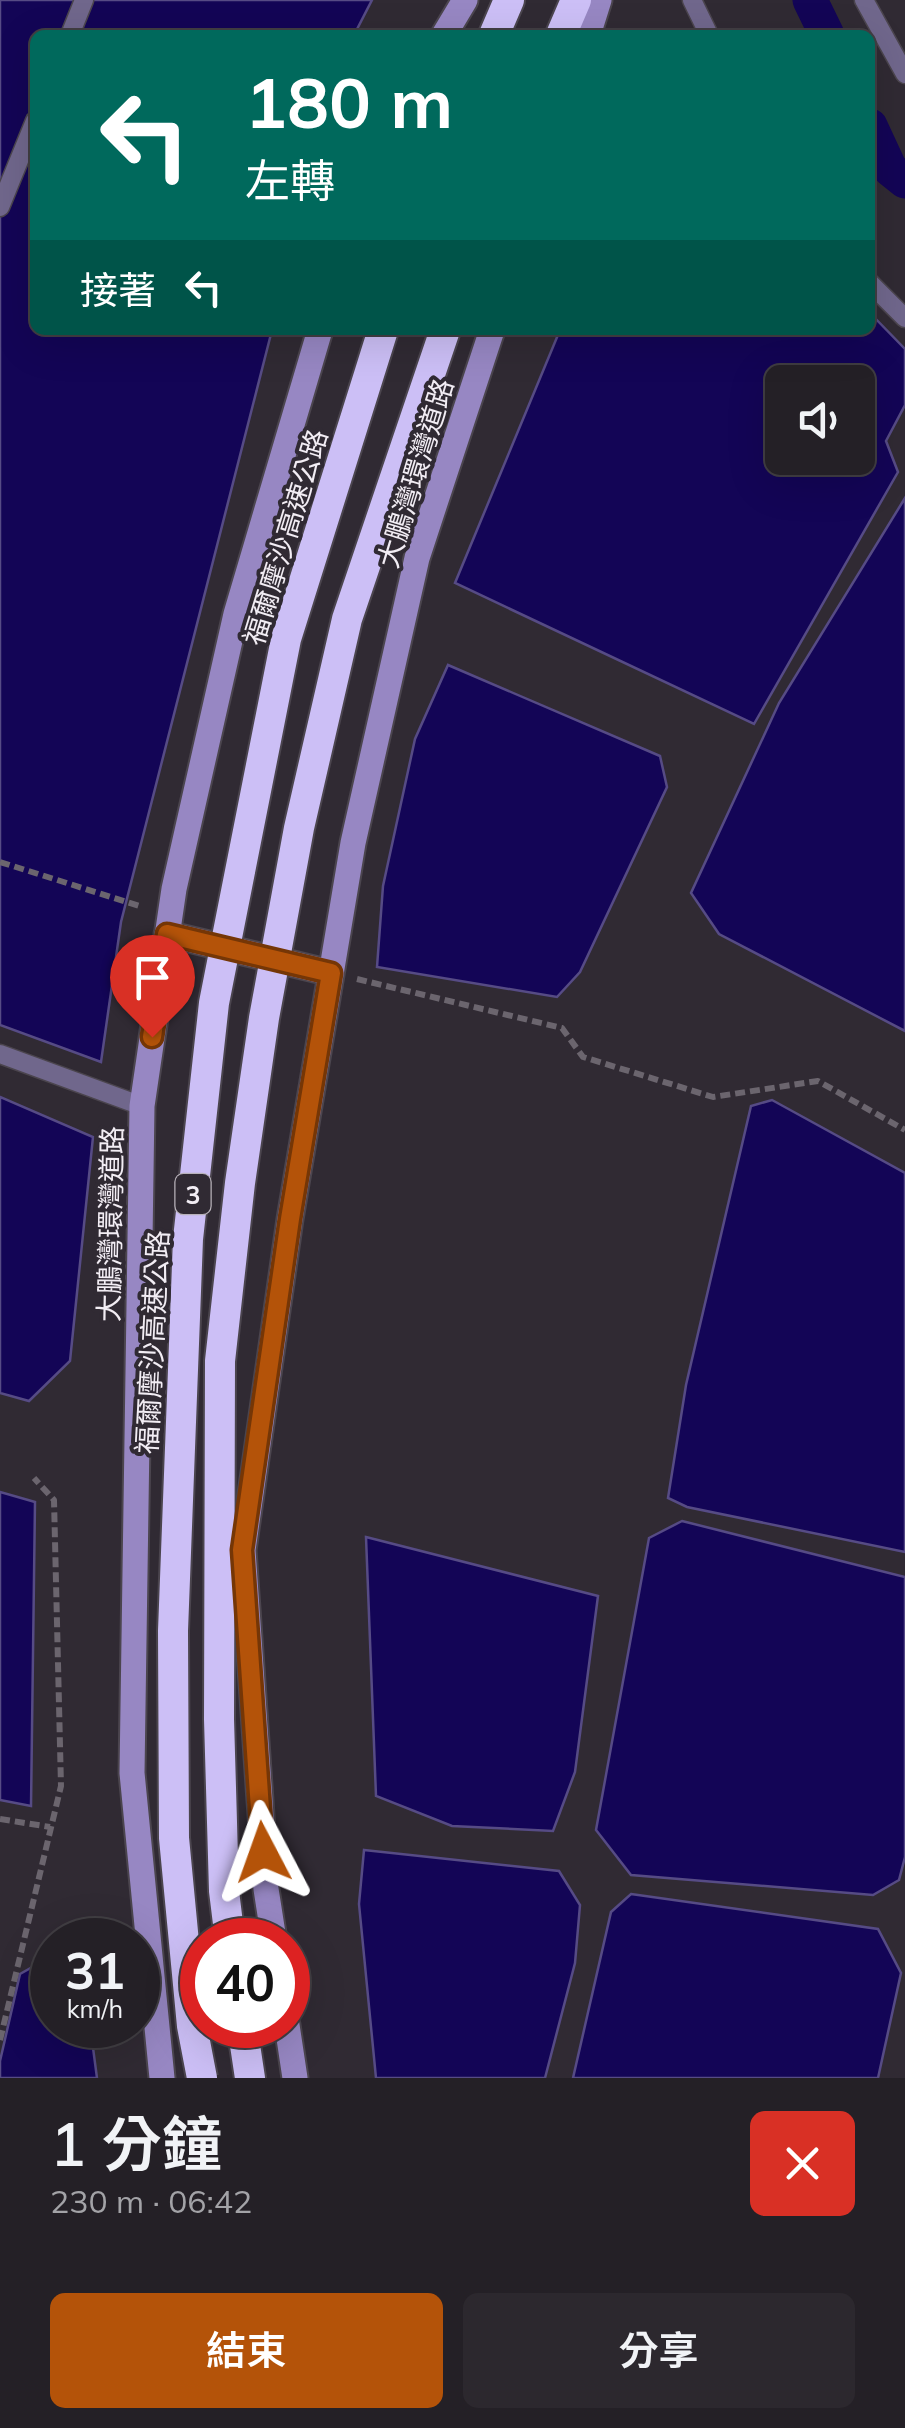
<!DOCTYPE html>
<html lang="zh-TW">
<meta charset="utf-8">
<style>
body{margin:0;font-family:Mulish,"Noto Sans TC",sans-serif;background:#2c282e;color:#f1f3f6;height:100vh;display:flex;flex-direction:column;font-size:38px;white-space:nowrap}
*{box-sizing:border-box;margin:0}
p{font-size:32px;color:#a3a3a7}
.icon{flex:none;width:55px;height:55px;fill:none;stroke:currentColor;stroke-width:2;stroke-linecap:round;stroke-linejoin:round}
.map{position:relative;height:2078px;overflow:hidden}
.sheet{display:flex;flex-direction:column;background:#242026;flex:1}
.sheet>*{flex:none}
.hud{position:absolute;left:30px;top:30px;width:845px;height:305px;border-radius:15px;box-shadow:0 10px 40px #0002,0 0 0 2px #413e43;background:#00695c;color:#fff;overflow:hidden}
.tools{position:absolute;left:765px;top:365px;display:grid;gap:20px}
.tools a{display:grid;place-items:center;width:110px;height:110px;border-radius:15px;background:#242026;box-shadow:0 10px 40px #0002,0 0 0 2px #413e43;font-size:50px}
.speed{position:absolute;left:30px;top:1918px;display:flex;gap:20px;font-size:50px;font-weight:700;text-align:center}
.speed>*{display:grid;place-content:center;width:130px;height:130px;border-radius:50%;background:#242026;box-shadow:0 10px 40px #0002,0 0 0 2px #413e43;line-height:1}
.speed small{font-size:25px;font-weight:400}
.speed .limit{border:15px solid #d22;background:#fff;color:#111}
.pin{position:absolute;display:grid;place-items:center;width:85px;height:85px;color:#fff;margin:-102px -42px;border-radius:50% 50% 50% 0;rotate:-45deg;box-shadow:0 0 10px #0007}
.pin .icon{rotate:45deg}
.me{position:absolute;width:110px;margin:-55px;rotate:356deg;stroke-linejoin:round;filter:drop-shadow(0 0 8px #0008)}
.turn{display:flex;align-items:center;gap:35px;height:210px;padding:0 50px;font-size:45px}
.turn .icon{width:130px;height:130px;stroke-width:2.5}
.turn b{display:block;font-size:70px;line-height:85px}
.then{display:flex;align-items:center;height:95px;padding:0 50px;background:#0003;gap:20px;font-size:38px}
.round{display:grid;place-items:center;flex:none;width:105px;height:105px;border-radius:15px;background:#2c282e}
.overview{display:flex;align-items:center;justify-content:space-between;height:170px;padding:0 50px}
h1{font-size:60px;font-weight:600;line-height:75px}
.action{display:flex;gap:20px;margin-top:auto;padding:20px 50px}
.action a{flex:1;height:115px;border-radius:15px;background:#b45309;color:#fff;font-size:40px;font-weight:600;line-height:115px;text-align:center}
.action a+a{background:#2c282e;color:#f1f3f6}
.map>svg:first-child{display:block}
.water{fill:#130556;stroke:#564b85;stroke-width:2.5;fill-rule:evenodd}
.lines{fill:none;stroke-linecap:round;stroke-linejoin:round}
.canal{stroke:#130556;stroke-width:35}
.lane-casing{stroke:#4b454e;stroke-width:21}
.secondary-casing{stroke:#4b454e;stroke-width:29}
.highway-casing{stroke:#4b454e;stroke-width:34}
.path{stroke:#6b656e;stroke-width:6;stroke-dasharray:10 5;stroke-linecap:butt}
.lane{stroke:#70678c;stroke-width:18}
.secondary{stroke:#9787c3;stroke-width:25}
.highway{stroke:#ccbff6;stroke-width:30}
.highway-bridge-casing{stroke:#4b454e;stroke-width:34;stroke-linecap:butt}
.highway-bridge{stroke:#ccbff6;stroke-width:30}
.route-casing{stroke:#753606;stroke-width:25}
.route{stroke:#b45309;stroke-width:18}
.labels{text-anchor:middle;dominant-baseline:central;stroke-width:8;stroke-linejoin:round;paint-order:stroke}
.shield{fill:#302a33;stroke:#b8b2ba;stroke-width:2.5}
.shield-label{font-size:25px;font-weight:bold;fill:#f2edf4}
.street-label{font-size:28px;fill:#f2edf4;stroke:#302a33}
</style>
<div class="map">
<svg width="905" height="2078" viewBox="0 0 905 2078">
<rect width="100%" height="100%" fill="#302a33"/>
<path class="water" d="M0,0h372l-18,35h-319v295h237l-151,592 -20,140 -101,-37z
M870,313l35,36v56l-19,36 12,31 -144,252 -299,-141 105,-253h310zM782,382h76v76h-76z
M905,498v533l-186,-97 -28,-41 88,-190z
M448,665l212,91 7,31 -87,185 -23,25 -180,-30 6,-81 32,-147z
M0,1097l93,40 -23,224 -41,40 -29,-8z
M772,1100l133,73v379l-218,-45 -19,-9 18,-113 65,-279z
M0,1492l35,10 -4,304 -31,-6z
M682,1521l223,56v280l-6,23 -26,15 -242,-20 -35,-45 53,-292z
M366,1537l232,59 -23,176 -22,59 -101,-5 -76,-30z
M364,1850l195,21 21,34 -5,58 -30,115h-169l-17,-174z
M631,1894l247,35 23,44 -23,105h-305l38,-166z
M52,1956v69h38l7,53h-97v-17l20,-87z"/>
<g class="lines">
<path class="canal" d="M810,0l17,35
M870,126l20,43 15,12"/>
<g class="lane-casing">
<path id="lane" d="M692,0l17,35
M864,0l41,74
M70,35l14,-35
M0,207l35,-86
M870,283l35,35
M0,1054l142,52"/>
</g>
<g class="secondary-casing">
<path id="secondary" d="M444,35l21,-35
M588,35l11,-35
M167,934l164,39
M274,1940l-8,-51 -23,-339 47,-331 63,-376 64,-285 75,-228
M287,2025l8,53
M162,2078l-30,-305 10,-667 32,-217 62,-275 84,-284"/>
</g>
<g class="highway-casing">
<path id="highway" d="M494,35l15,-35
M561,35l15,-35
M242,2025l8,53"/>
</g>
<path class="path" d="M0,862l143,45
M357,979l205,49 21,29 130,40 105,-16 87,49
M0,1819l50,8
M0,2040l61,-254 -7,-286 -20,-22"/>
<use href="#lane" class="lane"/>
<use href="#secondary" class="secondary"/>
<use href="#highway" class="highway"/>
<g class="highway-bridge-casing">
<path id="highway-bridge" d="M230,1940l-6,-49 -5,-172 1,-358 20,-178 24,-165 35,-190 48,-209 98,-289
M202,2078l-10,-52 -18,-188 -1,-207 15,-392 26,-236 72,-364 97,-309"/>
</g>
<use href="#highway-bridge" class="highway-bridge"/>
</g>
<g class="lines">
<g class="route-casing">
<path id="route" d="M152,1037l15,-103 164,39 -41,246 -48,331 21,302"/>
</g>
<use href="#route" class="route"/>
</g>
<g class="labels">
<rect class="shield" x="175.5" y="1174" width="35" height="40" rx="8"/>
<g class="shield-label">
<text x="193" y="1194">3</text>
</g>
<g class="street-label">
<text transform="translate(415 473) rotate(-73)">大鵬灣環灣道路</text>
<text transform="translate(285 537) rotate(-73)">福爾摩沙高速公路</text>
<text transform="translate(110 1224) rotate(-89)">大鵬灣環灣道路</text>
<text transform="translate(152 1342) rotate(-87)">福爾摩沙高速公路</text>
</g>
</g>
</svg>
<div class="tools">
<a><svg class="icon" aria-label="sound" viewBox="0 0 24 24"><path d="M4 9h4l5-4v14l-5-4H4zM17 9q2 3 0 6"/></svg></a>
</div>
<div class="speed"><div>31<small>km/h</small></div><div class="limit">40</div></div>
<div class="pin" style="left:152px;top:1037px;background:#d93025"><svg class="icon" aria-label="arrive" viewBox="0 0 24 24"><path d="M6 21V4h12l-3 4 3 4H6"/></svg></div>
<svg class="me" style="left:263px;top:1852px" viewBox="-20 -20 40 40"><path d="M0-17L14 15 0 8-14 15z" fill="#b45309" stroke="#fff" stroke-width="4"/></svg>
<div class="hud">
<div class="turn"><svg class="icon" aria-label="left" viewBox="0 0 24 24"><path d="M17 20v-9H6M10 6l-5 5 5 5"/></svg><div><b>180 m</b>左轉</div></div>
<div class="then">接著<svg class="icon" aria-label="left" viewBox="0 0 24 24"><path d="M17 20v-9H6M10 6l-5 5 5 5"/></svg></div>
</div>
</div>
<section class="sheet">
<div class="overview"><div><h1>1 分鐘</h1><p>230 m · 06:42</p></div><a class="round" style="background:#d93025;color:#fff"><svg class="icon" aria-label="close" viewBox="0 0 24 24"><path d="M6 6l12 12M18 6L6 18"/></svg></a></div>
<div class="action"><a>結束</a><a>分享</a></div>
</section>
